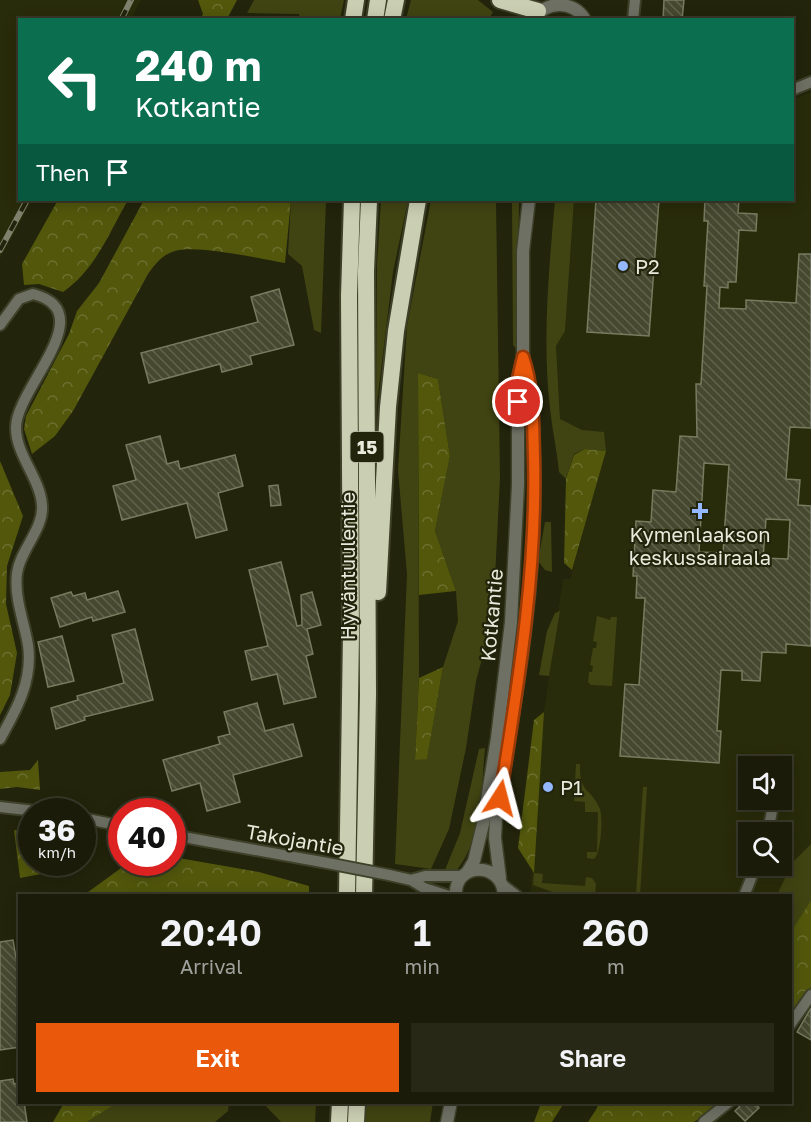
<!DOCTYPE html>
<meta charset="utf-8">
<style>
body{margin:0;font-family:"Golos Text",sans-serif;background:#272816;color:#f1f3f6;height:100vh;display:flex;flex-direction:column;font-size:22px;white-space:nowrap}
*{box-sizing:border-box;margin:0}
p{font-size:20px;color:#9fa19c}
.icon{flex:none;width:33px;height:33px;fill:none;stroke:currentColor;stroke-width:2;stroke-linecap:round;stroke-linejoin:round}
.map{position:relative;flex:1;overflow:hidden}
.details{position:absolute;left:18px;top:894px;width:774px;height:210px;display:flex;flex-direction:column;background:#1a1b08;border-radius:0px;box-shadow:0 3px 15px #0003,0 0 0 2px #383929}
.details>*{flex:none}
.banner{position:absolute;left:18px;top:18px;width:776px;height:183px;border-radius:0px;box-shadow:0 3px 15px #0003,0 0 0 2px #383929;background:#0b6e4f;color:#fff;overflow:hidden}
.buttons{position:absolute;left:738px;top:756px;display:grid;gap:12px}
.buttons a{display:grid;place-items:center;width:54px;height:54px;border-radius:0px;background:#1a1b08;box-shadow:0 3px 15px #0003,0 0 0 2px #383929;font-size:30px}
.speed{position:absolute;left:18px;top:798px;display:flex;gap:12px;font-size:30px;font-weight:700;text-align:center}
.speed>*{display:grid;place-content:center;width:78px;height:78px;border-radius:50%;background:#1a1b08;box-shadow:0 3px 15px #0003,0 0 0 2px #383929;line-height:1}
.speed small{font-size:15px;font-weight:400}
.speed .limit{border:9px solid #d22;background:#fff;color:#111}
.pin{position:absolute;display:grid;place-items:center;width:51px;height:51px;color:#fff;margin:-26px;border:3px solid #fff;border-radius:50%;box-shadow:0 2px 6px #0007}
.me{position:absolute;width:66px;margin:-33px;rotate:9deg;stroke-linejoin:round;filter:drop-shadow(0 0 4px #0008)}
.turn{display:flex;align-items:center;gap:21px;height:126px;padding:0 18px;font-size:27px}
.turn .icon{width:78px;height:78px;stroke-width:2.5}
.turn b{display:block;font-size:42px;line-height:51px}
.then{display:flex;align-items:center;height:57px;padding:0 18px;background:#0003;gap:12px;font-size:22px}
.eta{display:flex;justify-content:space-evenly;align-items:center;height:102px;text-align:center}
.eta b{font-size:36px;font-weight:600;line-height:42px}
.cta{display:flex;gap:12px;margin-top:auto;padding:12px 18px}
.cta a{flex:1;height:69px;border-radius:0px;background:#ea580c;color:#fff;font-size:24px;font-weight:600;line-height:69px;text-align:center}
.cta a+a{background:#272816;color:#f1f3f6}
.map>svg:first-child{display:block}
.built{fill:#292c0a;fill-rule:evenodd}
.grass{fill:#404412;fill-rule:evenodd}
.forest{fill:url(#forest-crowns)}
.building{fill:url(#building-back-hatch);stroke:#777b5f;stroke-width:1.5;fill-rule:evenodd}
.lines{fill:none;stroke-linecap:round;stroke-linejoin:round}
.minor-casing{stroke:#3e4028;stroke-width:14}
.tertiary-casing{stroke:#3e4028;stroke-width:15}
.trunk-casing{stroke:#3e4028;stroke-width:20}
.minor{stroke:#6e7064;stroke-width:10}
.tertiary{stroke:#6e7064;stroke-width:12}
.trunk{stroke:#caceb2;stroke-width:16}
.rail-casing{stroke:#7f816d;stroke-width:6}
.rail{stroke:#22240b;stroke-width:4;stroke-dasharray:11;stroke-linecap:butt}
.minor-bridge-casing{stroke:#3e4028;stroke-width:14;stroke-linecap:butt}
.minor-bridge{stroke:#6e7064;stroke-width:10}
.route-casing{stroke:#983908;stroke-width:15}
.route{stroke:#ea580c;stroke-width:10}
.poi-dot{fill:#94b7fd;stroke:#22240b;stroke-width:2}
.labels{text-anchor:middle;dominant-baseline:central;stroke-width:4.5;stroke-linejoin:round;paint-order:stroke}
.shield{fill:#22240b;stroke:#adaf9d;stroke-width:1.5}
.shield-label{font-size:18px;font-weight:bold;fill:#e8eadb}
.poi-label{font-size:20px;fill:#e8eadb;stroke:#22240b;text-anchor:start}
.street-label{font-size:20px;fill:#e8eadb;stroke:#22240b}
</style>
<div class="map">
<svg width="811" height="1122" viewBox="0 0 811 1122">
<defs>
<pattern id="forest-crowns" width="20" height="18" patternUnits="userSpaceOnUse" patternTransform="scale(1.5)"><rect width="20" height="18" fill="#52570c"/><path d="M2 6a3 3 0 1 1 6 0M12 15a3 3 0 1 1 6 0" fill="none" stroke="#6b6f2f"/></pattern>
<pattern id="building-back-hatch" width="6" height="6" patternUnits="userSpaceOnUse" patternTransform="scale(1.5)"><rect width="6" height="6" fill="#46492f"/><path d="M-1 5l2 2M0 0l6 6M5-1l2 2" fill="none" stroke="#61634d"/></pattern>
</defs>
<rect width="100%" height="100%" fill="#22240b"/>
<path class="built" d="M0,0h141l-10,19 -111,1v180h12l-32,59z
M811,92v752l-19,19 -15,32 -247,1 14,-184 19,-133h7l36,-128 -24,-21 -22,-10 -4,-74 9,-15 9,-131h218v-100zM748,766h34v34h-34zM748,832h34v34h-34z"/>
<path class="grass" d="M254,0h90l-4,19h-40l-1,-5 -52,-1z
M411,0h67l15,12 -4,7h-83z
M291,200h35l-5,133 -7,-3 -12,-64 -14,-12z
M381,200h27l-15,72 -17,139 1,-147z
M431,200h65l4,278 -7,140 -17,63 -10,67 -17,81 -18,40 -36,-5 12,-290 -9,-104 9,-144zM418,373l20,6 12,77 -15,75 21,60 2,30 -15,46 -16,91 -12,2 4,-82z
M512,200h7l-2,150 -4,-5z
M555,200h19l-9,131 -9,15 4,73 22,11 22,2 2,19 -21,-2 -11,5 -8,25 -7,-7c-2,-22 -7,-43 -9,-64 -8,-69 -1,-140 5,-208z
M545,522h6l1,50 -7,-2 -7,-9z
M560,611l-11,65 -10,-1 8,-44 8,-18z
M597,616l13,4 1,-3h6l-5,69 -21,-1 -3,-3 1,-10h3l1,-6 -3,-1 3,-17h3l1,-6 -4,-1z
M485,748c-4,41 -2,89 -28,122h-12l15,-37 19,-84z
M576,764h4c-1,30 11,23 20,45 3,9 1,45 -6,50l-7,-1v-6h10l1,-40h-13v-10l-11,-1z
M643,787h4l-7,108h-4z
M811,844v56l-20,34 -1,-38 -13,-1 15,-32z
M534,873l9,1 -1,9 43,3 1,-9 6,1 4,6 -1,11h-34l-28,-10z
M117,1103h112l-1,8 -13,11h-128z
M263,1103h53l-1,19h-34z
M366,1103h67l-3,19h-64z"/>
<path class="forest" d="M198,0h39l-10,19 -27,1 3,-6z
M58,200h70c-19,33 -33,70 -65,92l-24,-8 -15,1 -2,-21z
M144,200h147l-6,63c-23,-4 -90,-19 -110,-12 -13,4 -19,12 -27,23l-75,137 -18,25 -23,18 -8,-25 2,-13 43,-82 8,-23 22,-28z
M418,373l20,6 12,77 -15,75 21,60 -37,4z
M585,449l21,2 -34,119 -8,-7 2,-84 8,-24z
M0,461l23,55 -16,50 -1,38 11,49 -7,42 -10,20z
M443,667l-16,92 -12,1 4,-82z
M544,712l-10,161 -16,-25 16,-128z
M38,760l2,30 -23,-3 -17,2v-17l30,-2z
M14,830l17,2 1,30 12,1 -3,11 -21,4z
M173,857l86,15 50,14v9h-225l44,-32 44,-1z
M811,900v87l-20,30 -1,-83z
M64,1103v-1l53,1 -30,19h-34z
M541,1103h23l-12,19h-18z
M598,1103h124l-28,19h-106l9,-14z"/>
<path class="building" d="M664,0h20l-2,20h-19z
M596,200h63l-10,136 -62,-4z
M705,200h34l-1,13 19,1 -1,17 -17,-1 -3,52h-8v6l-8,-1 -1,21 27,1v-9l50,3 3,-49h12v174l-21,-1 -4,52 14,1 -2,25 13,1v140l-25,-2v9l-24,-1 -2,29 -18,-1v-9l-21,-1 -4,61h4l-2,32 -99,-7 5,-72 14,1 6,-87h-9l1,-22h-4l3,-55 15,1 2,-32 23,2 4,-56 17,1 -1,-53h5l6,-98h-3l4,-65h-4zM704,463l25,2 -6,88 -24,-1zM766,519l24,1 -2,39 -25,-1z
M279,289l15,56 -44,11 2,8 -30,8 -2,-8 -71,19 -8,-30 117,-31 -7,-25z
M160,436l7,28 11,-3 2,8 55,-14 8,31 -25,7 9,37 -31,8 -9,-35 -65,17 -9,-34 23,-6 -10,-35z
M278,485l3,20 -10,1 -2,-20z
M281,562l16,64 5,-1 -1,-30 11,-3 9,33 -14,4 6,25 -7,2 10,41 -32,7 -7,-30 -25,6 -7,-29 23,-5 -19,-76z
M118,591l7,21 -32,9 -1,-4 -32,10 -9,-29 20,-6 2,4 12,-3 2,7z
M135,629l18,71 -69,17 1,3 -29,9 -5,-21 27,-8 -1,-4 47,-13 -12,-48z
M62,636l12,45 -26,6 -10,-45z
M257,703l8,28 28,-7 9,32 -69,19 7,27 -33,9 -7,-28 -28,8 -9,-31 57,-16 -2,-7 12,-3 -6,-22z
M13,940l3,18h4v89l-20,3v-108z
M811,1008v32l-14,-8z
M13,1079l1,5 6,-1v19h4l3,20h-27v-41z
M744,1102h11l4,6 -14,13 -10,-10z"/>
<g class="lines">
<g class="minor-casing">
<path id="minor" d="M633,20l2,-20
M792,90l19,-8
M0,325l19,-26 14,-5c70,18 -18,95 -17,134 0,27 24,50 26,77 2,24 -22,45 -25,68 -3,25 7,48 11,72 5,35 -11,64 -28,94
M0,807l44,5
M82,818l40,8
M768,832l6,-32
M172,835l150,27
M389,875l22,5 13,8 25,8
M411,880l14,-4h37
M504,886l13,10
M744,896l12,-30
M790,1025l21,-30
M704,1122l25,-20"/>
</g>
<g class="tertiary-casing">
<path id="tertiary" d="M534,20c10,-20 41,-20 51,0
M468,871l6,-10 9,-37 14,-86 14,-116 7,-137v-106l5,-22v-106l6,-51
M500,878l-5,-40 1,-20c20,-120 42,-238 38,-360 -1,-33 0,-68 -11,-99
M456,896c-3,-34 47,-36 48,0
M447,1122l4,-20"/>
</g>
<g class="trunk-casing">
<path id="trunk" d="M500,0l38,11
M353,20l3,-20
M375,20l3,-20
M392,20l4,-20
M378,592l10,-185 8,-76 22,-131
M347,896l4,-262 -2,-338 3,-96
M364,896l4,-202 -2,-423 3,-71
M339,1122l1,-20
M356,1122l1,-20"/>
</g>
<use href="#minor" class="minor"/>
<use href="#tertiary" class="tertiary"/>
<use href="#trunk" class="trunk"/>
<g class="rail-casing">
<path id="rail" d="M121,20l10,-20
M0,250l27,-50"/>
</g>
<use href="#rail" class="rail"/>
<g class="minor-bridge-casing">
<path id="minor-bridge" d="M322,862l67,13"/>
</g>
<use href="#minor-bridge" class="minor-bridge"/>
</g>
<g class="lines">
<g class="route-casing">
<path id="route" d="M500,798c18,-114 37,-225 34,-341 -1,-33 0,-68 -11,-100l-5,22v23"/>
</g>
<use href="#route" class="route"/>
</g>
<g class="poi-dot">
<circle cx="623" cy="266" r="6"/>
<path d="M697 502h6v6h6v6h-6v6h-6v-6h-6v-6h6z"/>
<circle cx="548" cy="787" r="6"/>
</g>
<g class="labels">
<rect class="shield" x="350.5" y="432" width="33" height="30" rx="4.5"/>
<g class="shield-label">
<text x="367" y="447">15</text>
</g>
<g class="poi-label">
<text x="635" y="266">P2</text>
<text x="700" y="534" text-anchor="middle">Kymenlaakson<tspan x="700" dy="23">keskussairaala</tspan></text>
<text x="560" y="787">P1</text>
</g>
<g class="street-label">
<text transform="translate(347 566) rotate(-90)">Hyväntuulentie</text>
<text transform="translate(491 615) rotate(-85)">Kotkantie</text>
<text transform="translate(295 839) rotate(10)">Takojantie</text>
</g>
</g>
</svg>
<div class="buttons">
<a><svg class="icon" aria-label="sound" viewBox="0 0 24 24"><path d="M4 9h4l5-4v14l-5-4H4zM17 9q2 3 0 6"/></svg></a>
<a><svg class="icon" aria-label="search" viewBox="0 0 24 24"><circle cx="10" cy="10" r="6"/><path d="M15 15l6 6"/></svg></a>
</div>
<div class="speed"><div>36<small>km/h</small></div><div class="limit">40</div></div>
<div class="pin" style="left:518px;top:402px;background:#d93025"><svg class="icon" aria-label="arrive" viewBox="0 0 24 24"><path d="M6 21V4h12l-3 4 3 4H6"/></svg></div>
<svg class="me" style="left:500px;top:798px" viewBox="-20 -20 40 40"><path d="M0-17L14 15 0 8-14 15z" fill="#ea580c" stroke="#fff" stroke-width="4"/></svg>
<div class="banner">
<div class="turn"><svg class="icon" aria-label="left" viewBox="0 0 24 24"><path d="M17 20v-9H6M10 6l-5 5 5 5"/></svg><div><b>240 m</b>Kotkantie</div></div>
<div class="then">Then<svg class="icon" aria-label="arrive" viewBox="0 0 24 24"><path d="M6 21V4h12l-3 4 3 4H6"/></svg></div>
</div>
<section class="details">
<div class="eta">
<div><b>20:40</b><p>Arrival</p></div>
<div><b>1</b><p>min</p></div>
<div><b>260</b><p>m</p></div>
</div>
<div class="cta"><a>Exit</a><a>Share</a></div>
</section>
</div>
